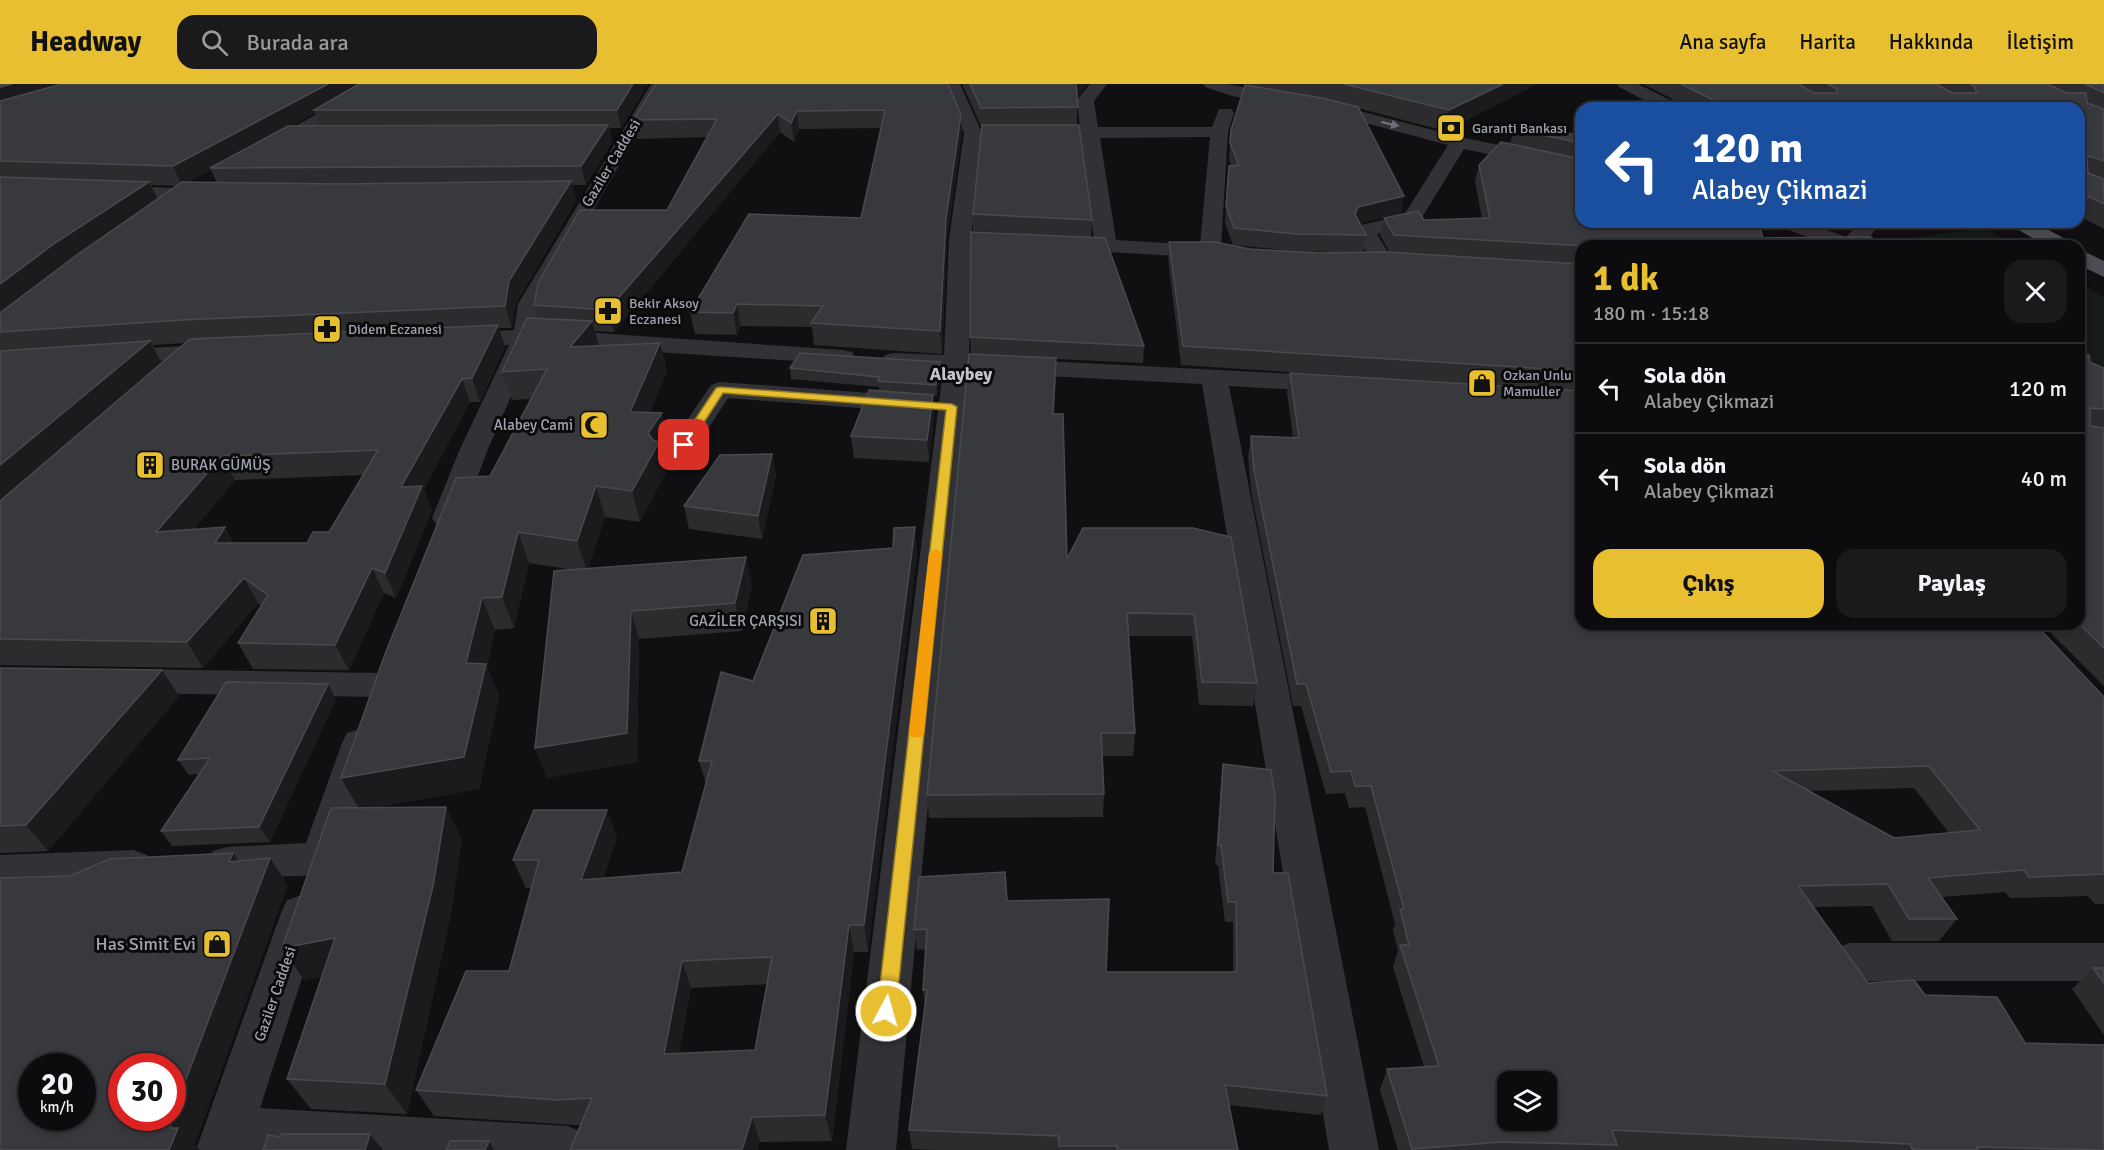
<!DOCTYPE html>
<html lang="tr">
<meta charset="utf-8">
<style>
body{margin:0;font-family:Signika,sans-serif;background:#1a191b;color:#f1f3f6;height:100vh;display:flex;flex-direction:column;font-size:22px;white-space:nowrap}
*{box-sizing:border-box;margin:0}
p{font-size:20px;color:#9a9b9d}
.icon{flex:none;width:33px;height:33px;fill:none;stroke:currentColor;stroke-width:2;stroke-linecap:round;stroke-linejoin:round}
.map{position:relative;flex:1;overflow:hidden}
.panel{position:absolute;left:1575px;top:156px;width:510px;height:390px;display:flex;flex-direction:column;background:#0c0b0d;border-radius:18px;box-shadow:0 3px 9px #0003,0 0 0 2px #2c2b2e}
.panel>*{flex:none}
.guide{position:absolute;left:1575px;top:18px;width:510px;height:126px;border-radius:18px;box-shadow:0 3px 9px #0003,0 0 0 2px #2c2b2e;background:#1a4fa0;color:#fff;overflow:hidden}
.buttons{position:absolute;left:1497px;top:987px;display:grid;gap:12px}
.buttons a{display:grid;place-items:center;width:60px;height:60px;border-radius:12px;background:#0c0b0d;box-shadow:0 3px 9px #0003,0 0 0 2px #2c2b2e;font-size:30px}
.speed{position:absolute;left:18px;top:969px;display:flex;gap:12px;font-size:30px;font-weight:700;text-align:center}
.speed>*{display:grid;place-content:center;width:78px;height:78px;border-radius:50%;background:#0c0b0d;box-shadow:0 3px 9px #0003,0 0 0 2px #2c2b2e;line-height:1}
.speed small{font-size:15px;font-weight:400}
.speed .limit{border:9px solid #d22;background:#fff;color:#111}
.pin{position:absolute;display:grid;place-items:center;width:51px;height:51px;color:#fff;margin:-26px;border-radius:12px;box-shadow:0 3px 9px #0006}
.me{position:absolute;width:66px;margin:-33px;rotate:6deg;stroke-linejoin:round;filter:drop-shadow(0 0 4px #0008)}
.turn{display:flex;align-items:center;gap:21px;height:126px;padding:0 18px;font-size:27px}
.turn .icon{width:78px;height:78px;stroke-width:2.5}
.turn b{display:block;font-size:42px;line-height:51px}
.round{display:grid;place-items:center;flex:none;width:63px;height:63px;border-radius:18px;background:#1a191b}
.summary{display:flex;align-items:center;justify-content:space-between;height:102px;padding:0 18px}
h1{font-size:36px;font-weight:800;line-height:45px;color:#e7bf31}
.primary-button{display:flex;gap:12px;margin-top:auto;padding:12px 18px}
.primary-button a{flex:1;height:69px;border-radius:18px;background:#e7bf31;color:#111;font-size:24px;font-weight:800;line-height:69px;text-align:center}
.primary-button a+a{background:#1a191b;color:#f1f3f6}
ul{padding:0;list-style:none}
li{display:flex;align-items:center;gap:18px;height:90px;padding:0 18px;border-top:2px solid #2c2b2e}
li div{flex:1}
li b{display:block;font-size:22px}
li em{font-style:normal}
header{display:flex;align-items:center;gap:36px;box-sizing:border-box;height:84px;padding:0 30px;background:#e7bf31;color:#111}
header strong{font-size:28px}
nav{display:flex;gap:33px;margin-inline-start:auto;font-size:21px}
.search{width:420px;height:54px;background:#1a191b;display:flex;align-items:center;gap:15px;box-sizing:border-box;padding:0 21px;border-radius:18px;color:#9a9b9d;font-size:22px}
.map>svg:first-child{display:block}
.green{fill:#161b17}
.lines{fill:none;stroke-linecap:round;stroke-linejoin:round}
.minor{fill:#313136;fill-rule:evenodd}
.major{fill:#4d4e54;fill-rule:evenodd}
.wall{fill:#2c2c2f;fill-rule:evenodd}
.shaded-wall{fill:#1b1b1d}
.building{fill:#38393d;stroke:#494a4f;stroke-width:1.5;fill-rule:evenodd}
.oneway{fill:#6f707a}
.route{fill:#e7bf31;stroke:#967c20;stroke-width:1.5}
.slow{fill:#f59e0b}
.labels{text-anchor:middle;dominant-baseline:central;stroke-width:6;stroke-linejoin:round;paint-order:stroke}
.far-poi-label{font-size:14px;fill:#a1a4b1;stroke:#0b0b0c;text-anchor:start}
.street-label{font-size:15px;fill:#a1a4b1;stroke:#0b0b0c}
.poi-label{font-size:15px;fill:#a1a4b1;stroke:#0b0b0c;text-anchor:end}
.far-district-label{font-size:18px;font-weight:bold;fill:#c2c4cd;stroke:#0b0b0c}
.near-poi-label{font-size:18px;fill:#a1a4b1;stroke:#0b0b0c;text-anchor:end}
</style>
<header>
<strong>Headway</strong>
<div class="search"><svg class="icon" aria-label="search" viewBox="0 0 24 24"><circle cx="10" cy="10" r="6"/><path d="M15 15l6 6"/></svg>Burada ara</div>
<nav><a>Ana sayfa</a><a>Harita</a><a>Hakkında</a><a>İletişim</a></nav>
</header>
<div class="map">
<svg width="2104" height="1066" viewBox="0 0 2104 1066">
<rect width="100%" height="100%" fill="#100f11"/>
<path class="green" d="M1985,144l31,18 -156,-1z
M2079,198l25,15v70l-25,-13z"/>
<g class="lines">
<path class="minor" d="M371,0h20l-116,68h-12l-3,-4 3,-4z
M651,0h16l-64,109 -61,111 -4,25 305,21 9,2 3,5 -3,5 -9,2 -309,-20 -46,105 -26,69 -4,6 -11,3 -11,-3 -4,-6 28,-69 49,-104 -52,2 -9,-2 -3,-5 3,-5 9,-2 57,-3 4,-26z
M944,0h16l22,49 -11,106 -2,118 365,19 9,3 4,5 -4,5 -9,3 -105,-6 150,764h-50l-127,-766 -234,-12 -72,778h-50l97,-780 -58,-5 -3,-5 3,-5 9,-2 50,2 5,-116 15,-106z
M1090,0h17l-13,17 4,26h114l7,-18h12l3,4 -6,19 -7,115 4,5 -3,5 -8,1 -160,-9 -3,-5 3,-5 8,-1 32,1 -13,-101h-46l-6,-1 -3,-4 3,-4 6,-1 45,-1 -3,-27zM1210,53l-10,108 -84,-5 -16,-102z
M1203,0h24l94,17 139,36 121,25v12l-117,-25 -46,75 -41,10 16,27 -3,5 -8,2 -8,-2 -20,-36 3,-4 47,-11 44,-70 -128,-34 -88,-15 -27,-9z
M1617,0h21l40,20 3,4h-22l-40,-21z
M111,102l99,3 7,2 3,4 -3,4 -7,2 -106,-5 -3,-4 3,-4z
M1775,138h30l41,15 14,-15h21l-18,24h-31l-54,-20z
M217,260l9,2 3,5 -3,5 -113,8 -9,-2 -3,-5 3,-5 9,-2z
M720,298l191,14 9,2 4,6 -4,6 -9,2 -183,-14 -46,71 -10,2 -10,-2 -4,-6 53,-78z
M124,585l256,4 12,3 6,9 -6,9 -12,3 -256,-4 -12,-3 -5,-9 5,-9z
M360,645l13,4 5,10 -37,116 -6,12 -14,4 -94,4 -14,-4 -6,-12 6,-12 14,-4 79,-4 36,-100 5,-10z
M133,766l14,5 6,12 -6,12 -14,5 -133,5v-34z
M302,811l15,5 6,13 -63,195 307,18 18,7 7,17h-396l85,-237 6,-13z
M1849,859h255v38h-255l-15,-6 -7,-13 7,-13z"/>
<path class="major" d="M2009,138h25l35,19 3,5h-26l-34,-20z
M2079,165l25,12v16l-25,-12z"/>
</g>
<path class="wall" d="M0,0h648l-27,44h-12l3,14 -26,43h-14l4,16 -60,102 -4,25h-13l6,19 -25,55h-10l-46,87 8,21 -36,88 -12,-5 -35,77 -96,-1 -15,-26 23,-37 -3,-3 -55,65 -203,-3zM315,29l5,13h-29zM211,86l6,13 -29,-1zM151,101l27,1 -20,13zM185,259l-23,20 -9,-18zM363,391l-34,57 -22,11h-73l-40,-14 41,-49z
M656,0l305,31 1,18 -15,106 -5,115 -128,-9 -2,-18 -71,-1 -4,9 -42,-1 -5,-22 171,-94 20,-90 -82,1 -5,13 -14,-10 -166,200 -19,-1 4,15 61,-3 7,28 -17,41 20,30 -8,12 4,18 -26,50 -35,-5 -17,52 164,16 -10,46 -103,8 -2,123 -90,16 -12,-30 38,-178 -44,-7 -15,65 -19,2 -8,36 12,30 -20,93 -103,18 86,32 -12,79 -43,196 -96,-5 -24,-30 35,-103 -18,4 -22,-32 76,-141 132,-331 41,-77 -19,1 -10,-28 36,-53 -4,-14 133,-95 40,-73 -70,2 -4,-19z
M962,0h125l-10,13v28h-58l73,95 -1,17 -118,-6v-17l9,-88h-1z
M1248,0h289l-92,47 -87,-23 46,88 -3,17 -41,10 6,12 -3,18 -69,-2 -61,-6 17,4 69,4h71l-10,-18 4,-17 40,2 58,-1 -7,-38 4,-16 31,-21 4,-15 62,6 5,-4v260l-400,-26 -13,-106 1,-17 64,3 -8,-22 4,-57h2l-2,-7 2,-29z
M1643,0h461v145l-25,-13v-108h-389z
M970,253l174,9 -1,17 -87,-4 -2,55 13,145 126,-31 64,155 -4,23 -54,-1 -7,-69h-64l7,97 -2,23h-31l2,38 -1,23 -174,1 -2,-23 44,-441z
M2090,278l14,6v318l-62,-62h37z
M790,284l150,5 -3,23 -4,-1 1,21 -5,46 -75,-4 -3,-22 28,-45v-4l-88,-8z
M1290,289l814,324v207h-9l-7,-8 -78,2 -5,-6 -63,5 15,22 -18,22h-47l-20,-35 -59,1 55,76 57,12 100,48 79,107h-706l-18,-60 7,-21 37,-2 -31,-100 5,-17 -5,-20 2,-6 -30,-117 -16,1 -4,-15 -19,1 -25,-88h-8l-42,-215 -3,-35 3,-20 42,2 -6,-46zM1914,704l35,45 -55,5 -85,-47z
M772,370l4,22 -14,63 -73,-10 -5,-23z
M917,470l-49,398h-14l-22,189 -72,1 -179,-17h-9l-138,-9 -18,-26 93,-119 22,-83h-5l-13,-28 104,-23 -14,41 79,-6 24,-88 -7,-23 54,-80zM767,900l-12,66 -76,3 12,-65z
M0,584l179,28 -131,155 -48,2z
M336,615l-66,143 -98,4 -11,-15 38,-57 -10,1 -11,-15z
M1223,680l50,109 54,223 -6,19 -92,-10 9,45h-298l-28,-1 -3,-19 16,-124 -2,-16 3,-41 -9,1 -3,-20 93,-29 99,71h127v-50h-8l-7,-57h-3l6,-81z
M2093,884l11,15v52l-32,-46z"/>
<path class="shaded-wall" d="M12,0h71l-83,24v-21z
M328,0h39l-53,26 1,3 -101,55h-4l1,2 -29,16 -9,-20z
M633,0h15l-27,44 -4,-18z
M1075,0h12l-12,15z
M1503,0h34l-92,47 4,-21z
M797,27l2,18 -5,13 -3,-19z
M778,30l2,18 -166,200 -6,-22z
M961,31l1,18 -15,106 -5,115 -2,-23 6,-113z
M608,41l4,17 -26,43 -5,-19z
M571,97l5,20 -60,102 -4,25 -7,-22 4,-25z
M149,98l10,20 -159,114v-32l55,-41z
M1404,112l-3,17 -46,12v-11l3,-7z
M737,220l4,22 -4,9 -4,-22z
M592,237l8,28 -30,-2z
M498,241l7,22 -25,55 -8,-24z
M150,257l12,23 -162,139v-38z
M660,259l7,28 -29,70 -8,-29z
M1056,274v21l-3,56v-21z
M940,278v11l-3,23 -1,-11z
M462,295l8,23 -46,87 8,21 -36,88 -11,-25 16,-86z
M933,311l1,21 -5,46 -2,-22z
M662,329l8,29 -8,12 4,18 -26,50 -8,-31 16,-58z
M772,370l4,22 -14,63 -4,-23z
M222,372l13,24 -64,77 -15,-25z
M596,402l9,31 -18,55 -10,-31z
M225,443l14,25 -24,-9z
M915,443l2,27 -49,398 -4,-27z
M518,448l11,31 -15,65 -12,-31z
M746,473l6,28 -10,46 -7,-28z
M372,484l12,25 -35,77 -14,-25z
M244,494l14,25 -55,65 -16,-26z
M482,514l13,32 -8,36 12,30 -20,93 -119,21 -19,-32 125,-115z
M631,527l8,28 -2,123 -90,16 -12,-30z
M162,586l17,26 -131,155 -22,-26z
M328,600l8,15 -66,143 -11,-15z
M446,723l16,32 -12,79 -43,196 -22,-30z
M607,726l10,27 -25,71 -11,-28z
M233,769l19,27 -23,-18z
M270,774l18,27 -93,260 5,5h-31v-26z
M849,841l5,27 -22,189 -7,-26z
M335,854l21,32 -52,10 -22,-32z
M682,877l9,27 -17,92 -10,-26z
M752,1033l8,25 -2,8h-16z
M370,1050l13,16h-18z
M489,1057l5,9h-9z"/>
<path class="building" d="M0,0h12l-12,3z
M62,0h266l-155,82 -173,-5v-60z
M359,0h274l-16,26h-303z
M656,0h292l13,31 -15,103 -6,113 -129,-8 12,-17 -86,-2 -4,9 -43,-1 59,-98 112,4 24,-108 -88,1 -6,12 -13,-9 -170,196 -74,-5 4,-22 42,-73h87l50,-91 -84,1z
M970,0h106l2,23 -97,1z
M1344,0h159l-54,26z
M1681,0h118l14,9h25l-1,-4 -9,-5h108l16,9h23l2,-1 -4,-7 -3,-1h77l20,9h19l1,10 17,6v52l-14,-5 -3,2 1,15 16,6v25l-25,-12v-84h-349z
M2085,0h19v9z
M1245,1l77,13 36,9 46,89 -46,11 -3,7 11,21 -69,-1 -63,-6 -8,-22 3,-40 10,-1 -9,-22 1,-13z
M1521,38l55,13 5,-4v12l-67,-14z
M608,41l-27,41 -371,2 78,-42z
M982,41h97l13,95 -119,-6z
M1501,58l80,17v63h177l5,16 108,-1 10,9h-296l-191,-11 -10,-17 34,-7 6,9 66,-2 -11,-53z
M0,93l149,5 -94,61 -55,41z
M571,97l-62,100 -4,25 -323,14 -182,12v-19l74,-56 108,-75 160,2z
M971,148l134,6 39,108 -174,-9z
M1169,158h46l35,7 69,4 66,-1 196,12v107l-398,-25z
M527,234l65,3 -22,26 90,-4 -30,69 32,1 -14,20 5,7 6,2 -27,49 -36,-5 -19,55 -59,-9 -16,65 -20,1 -16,65 20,1 -22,93 -123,21 44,-124 71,-176 34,-2 57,-107 -45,3z
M498,241l-26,53 -10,1 -61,108 21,-1 -37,87 -13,-5 -37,77 -97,-2 30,-48 -24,-17 -57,64 -187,-3v-138l190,-162zM378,366l-49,82h-16l-6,11h-92l10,-16 -69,5 66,-76z
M150,257l-150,124v-114z
M800,269l140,9 -4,23 -58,-4 1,-4 -89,-9z
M2079,269l4,2h6l1,7 14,6v41l-14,-1v18l14,2v220l-25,-24z
M969,270l87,4 -3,56h10l4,145 16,-31h110l38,9 26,146 -55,-1 -8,-68 -67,-1 8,120h-34l3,61 -177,1z
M1290,289l291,18v233h454l69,73v177l-75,3 -5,-7 -96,8 29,41h-48l-21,-35 -90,2 70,97 46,-3 11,15 72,2 28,46 79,2v105l-127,-3 1,3h-65l-3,-6 -298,-14 5,15 -116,-3 -89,7 -25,-80 52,-3 -39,-121h9l-9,-36h4l-33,-123h-16l-4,-15 -20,1 -25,-88h-9l-43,-214 -3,-34 48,2zM1929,682l51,64 -86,8 -121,-67zM1508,998h38v38h-38z
M869,306l64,5 -6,45 -76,-4z
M772,370l-14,62 -74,-10 36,-51z
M915,443l-51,398h-15l-24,190 -73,2 -10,33h-172l22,-52 -34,2 -142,-10 50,-119h43l30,-111h-26l21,-50h73l-26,70 101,-8 30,-111h-13l22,-89 32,9 50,-126 90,-7 1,-20zM772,873l-17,93 -91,4 18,-93z
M746,473l-11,46 -104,8 -4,122 -92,15 19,-177z
M0,584l162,2 -136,155 -26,1z
M226,598l102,2 -69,143 -98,4 49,-73 -32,2z
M1223,680l48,6 4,28 -2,75h15l39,223 -102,-11 13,65h-121v-4h-58v-10l-150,-6 18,-140h-4l4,-61 -13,1 5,-53 86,-5 2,29 102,-2 -3,73h131l-1,-70h-8l-7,-57h-3z
M446,723l-13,79 -48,198 -98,-5 48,-141 -53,10 49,-140z
M233,769l-4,9 41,-4 -98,258v-50h-50v52h50l-3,6 3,4h6l-9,22h-169v-272l70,-2 39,-17zM32,982h50v52h-50z
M2093,884h11v15z
M281,1050h89l-5,16h-102l5,-15 12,2z
M450,1057h39l-4,9h-39z"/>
<defs><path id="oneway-solid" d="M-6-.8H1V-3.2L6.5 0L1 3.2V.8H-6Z" transform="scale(1.5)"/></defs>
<use class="oneway" href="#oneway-solid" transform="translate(1390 40) rotate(14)"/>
<path class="route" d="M720,303l232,17 5,3 -61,604 -3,6 -7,2 -6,-2 -3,-6 69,-601 -223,-17 -35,54h-8l-2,-2 38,-57z"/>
<path class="slow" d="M936,465l6,4 -18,180 -2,4h-11l-2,-4 20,-180z"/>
<defs>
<g id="bank-square" transform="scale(1.5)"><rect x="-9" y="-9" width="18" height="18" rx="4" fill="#e7bf31" stroke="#0b0b0c"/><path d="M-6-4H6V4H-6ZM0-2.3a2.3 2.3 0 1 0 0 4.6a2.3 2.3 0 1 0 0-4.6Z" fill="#111"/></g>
<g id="pharmacy-square" transform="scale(1.5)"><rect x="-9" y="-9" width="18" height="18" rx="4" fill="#e7bf31" stroke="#0b0b0c"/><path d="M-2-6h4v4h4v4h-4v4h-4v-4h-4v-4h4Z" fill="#111"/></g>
<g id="shop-square" transform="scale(1.5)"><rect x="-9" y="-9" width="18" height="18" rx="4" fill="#e7bf31" stroke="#0b0b0c"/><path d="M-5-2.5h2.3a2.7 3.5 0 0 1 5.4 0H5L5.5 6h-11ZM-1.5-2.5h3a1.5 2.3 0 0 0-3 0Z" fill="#111"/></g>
<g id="mosque-square" transform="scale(1.5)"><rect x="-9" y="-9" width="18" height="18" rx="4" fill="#e7bf31" stroke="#0b0b0c"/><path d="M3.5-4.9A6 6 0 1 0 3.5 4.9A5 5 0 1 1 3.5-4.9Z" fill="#111"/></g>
<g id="building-square" transform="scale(1.5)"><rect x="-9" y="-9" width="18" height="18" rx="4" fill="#e7bf31" stroke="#0b0b0c"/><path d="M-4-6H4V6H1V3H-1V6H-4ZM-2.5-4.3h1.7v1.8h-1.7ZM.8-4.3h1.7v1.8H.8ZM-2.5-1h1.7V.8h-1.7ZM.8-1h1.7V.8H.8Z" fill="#111"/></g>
</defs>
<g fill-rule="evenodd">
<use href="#bank-square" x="1451" y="44"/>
<use href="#pharmacy-square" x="608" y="227"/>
<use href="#pharmacy-square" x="327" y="245"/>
<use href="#shop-square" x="1482" y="299"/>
<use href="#mosque-square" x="594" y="341"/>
<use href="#building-square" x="150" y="381"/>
<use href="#building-square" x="823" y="537"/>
<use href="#shop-square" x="217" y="860"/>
</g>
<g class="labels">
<g class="far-poi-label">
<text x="1472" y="44">Garanti Bankası</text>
<text x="629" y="219">Bekir Aksoy<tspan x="629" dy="16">Eczanesi</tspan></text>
<text x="348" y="245">Didem Eczanesi</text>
<text x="1503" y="291">Ozkan Unlu<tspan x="1503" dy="16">Mamuller</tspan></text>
</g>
<g class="street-label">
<text transform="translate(611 79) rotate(-59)">Gaziler Caddesi</text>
<text transform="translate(275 910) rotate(-71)">Gaziler Caddesi</text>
</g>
<g class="poi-label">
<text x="573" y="341">Alabey Cami</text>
<text x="171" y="381" text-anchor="start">BURAK GÜMÜŞ</text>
<text x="802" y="537">GAZİLER ÇARŞISI</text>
</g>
<g class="far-district-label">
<text x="961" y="290">Alaybey</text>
</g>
<g class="near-poi-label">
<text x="196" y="860">Has Simit Evi</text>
</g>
</g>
</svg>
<div class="buttons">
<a><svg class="icon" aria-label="layers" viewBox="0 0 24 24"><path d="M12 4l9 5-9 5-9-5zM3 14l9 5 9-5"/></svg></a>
</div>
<div class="speed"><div>20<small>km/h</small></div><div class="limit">30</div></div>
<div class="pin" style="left:684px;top:361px;background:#d93025"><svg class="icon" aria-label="arrive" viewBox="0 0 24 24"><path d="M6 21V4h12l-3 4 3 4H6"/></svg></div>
<svg class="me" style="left:886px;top:927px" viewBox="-20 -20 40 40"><circle r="17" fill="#e7bf31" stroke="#fff" stroke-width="3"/><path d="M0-11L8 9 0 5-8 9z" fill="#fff"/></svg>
<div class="guide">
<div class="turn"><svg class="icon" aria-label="left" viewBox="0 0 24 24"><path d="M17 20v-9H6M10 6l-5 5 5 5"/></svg><div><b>120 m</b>Alabey Çikmazi</div></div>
</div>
<section class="panel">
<div class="summary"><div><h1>1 dk</h1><p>180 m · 15:18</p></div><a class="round"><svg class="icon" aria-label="close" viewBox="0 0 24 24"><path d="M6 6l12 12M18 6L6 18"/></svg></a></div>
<ul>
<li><svg class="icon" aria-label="left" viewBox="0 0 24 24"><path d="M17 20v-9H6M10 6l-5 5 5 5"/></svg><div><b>Sola dön</b><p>Alabey Çikmazi</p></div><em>120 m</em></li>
<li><svg class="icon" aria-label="left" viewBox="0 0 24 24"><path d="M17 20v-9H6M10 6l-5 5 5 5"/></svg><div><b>Sola dön</b><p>Alabey Çikmazi</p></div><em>40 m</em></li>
</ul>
<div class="primary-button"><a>Çıkış</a><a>Paylaş</a></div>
</section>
</div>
